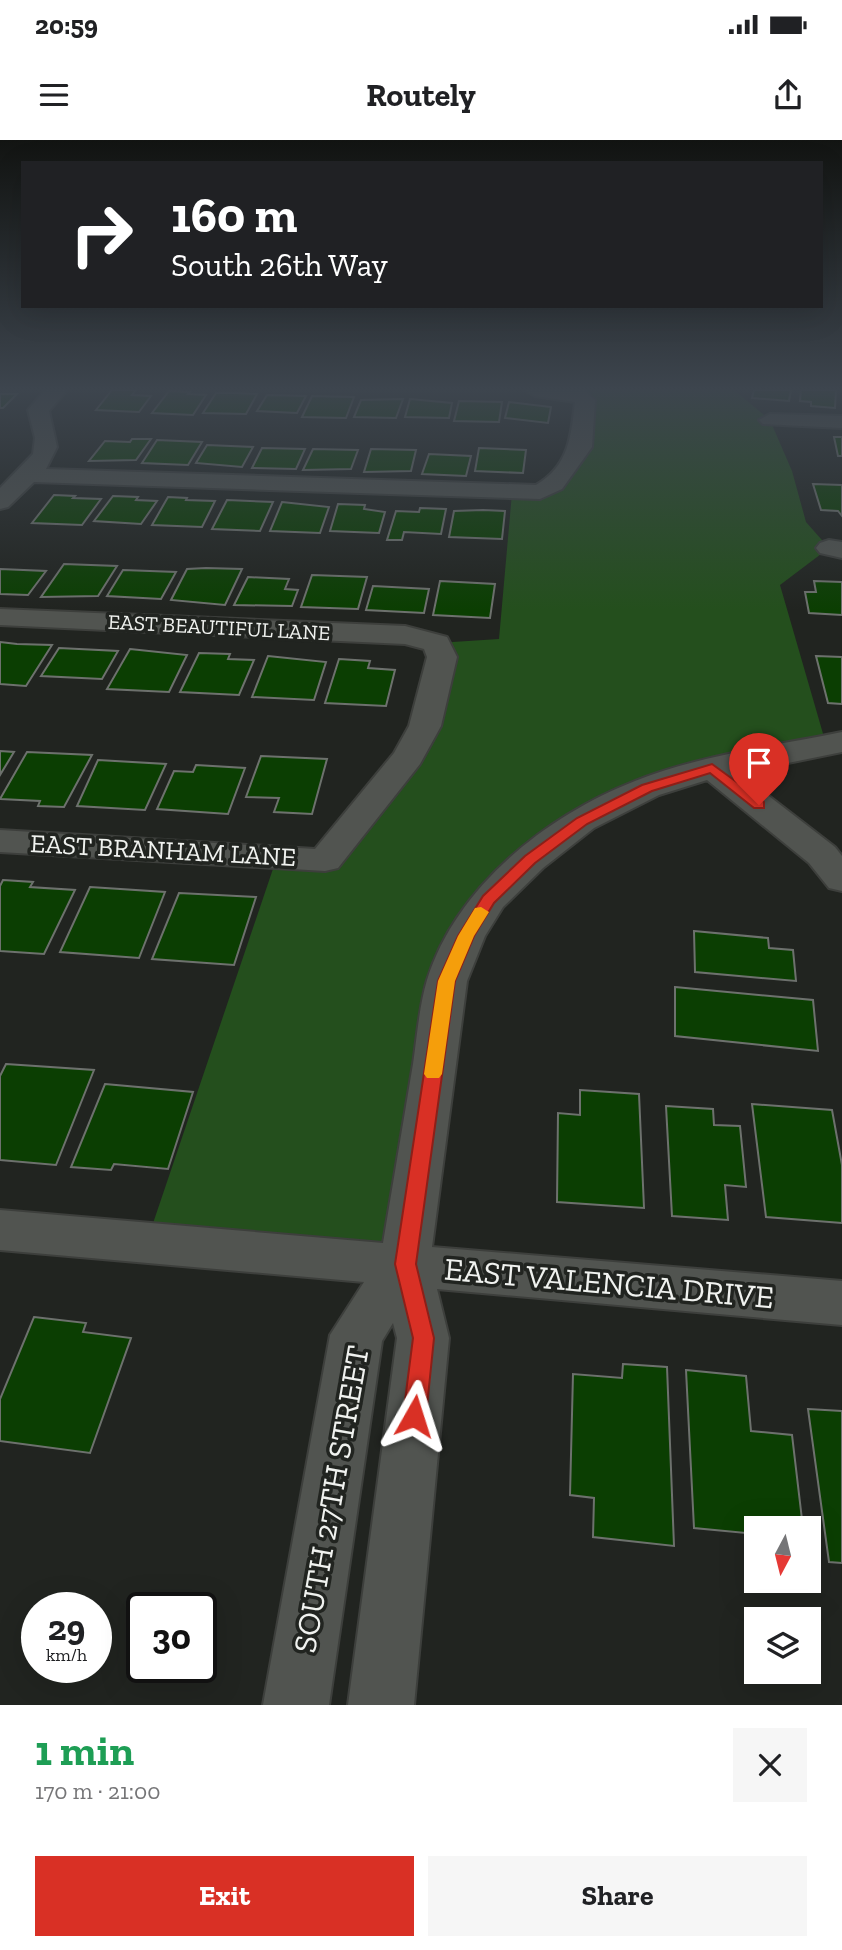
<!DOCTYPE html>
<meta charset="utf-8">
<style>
body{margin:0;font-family:"Zilla Slab",serif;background:#f6f6f6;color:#202124;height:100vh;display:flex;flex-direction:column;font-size:26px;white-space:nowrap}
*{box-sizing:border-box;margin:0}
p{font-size:23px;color:#757577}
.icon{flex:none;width:38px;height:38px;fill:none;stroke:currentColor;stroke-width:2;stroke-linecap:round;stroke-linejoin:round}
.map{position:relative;height:1565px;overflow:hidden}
.sheet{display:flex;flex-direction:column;background:#fff;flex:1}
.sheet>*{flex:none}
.banner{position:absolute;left:21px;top:21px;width:802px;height:147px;border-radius:0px;box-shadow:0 7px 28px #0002;background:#202124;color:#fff;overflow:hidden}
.needle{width:46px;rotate:187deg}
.controls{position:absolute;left:744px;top:1376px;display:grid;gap:14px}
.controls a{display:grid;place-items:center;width:77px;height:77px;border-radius:0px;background:#fff;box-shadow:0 7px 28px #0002;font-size:35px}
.speed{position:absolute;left:21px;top:1452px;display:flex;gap:14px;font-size:35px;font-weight:700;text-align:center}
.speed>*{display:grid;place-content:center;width:91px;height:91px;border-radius:50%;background:#fff;box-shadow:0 7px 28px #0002;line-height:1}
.speed small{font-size:18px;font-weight:400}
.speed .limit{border:4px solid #111;border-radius:10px;background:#fff;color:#111}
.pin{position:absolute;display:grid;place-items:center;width:60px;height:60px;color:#fff;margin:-72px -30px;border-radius:50% 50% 50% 0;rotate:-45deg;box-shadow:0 0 7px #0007}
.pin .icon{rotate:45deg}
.me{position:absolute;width:77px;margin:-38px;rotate:6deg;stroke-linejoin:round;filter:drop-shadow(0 0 5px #0008)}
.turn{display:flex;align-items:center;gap:24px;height:147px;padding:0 35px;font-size:32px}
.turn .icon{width:91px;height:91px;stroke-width:2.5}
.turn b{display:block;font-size:49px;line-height:60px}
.round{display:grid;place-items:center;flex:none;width:74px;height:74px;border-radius:0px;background:#f6f6f6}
.head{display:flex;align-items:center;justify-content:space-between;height:119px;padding:0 35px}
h1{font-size:42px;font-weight:700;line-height:52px;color:#1e9e55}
.cta{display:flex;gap:14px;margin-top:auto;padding:14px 35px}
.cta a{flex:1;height:80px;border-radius:0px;background:#d93025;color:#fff;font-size:28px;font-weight:700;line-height:80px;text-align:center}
.cta a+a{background:#f6f6f6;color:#202124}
.status{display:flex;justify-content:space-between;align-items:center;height:49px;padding:0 35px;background:#fff;direction:ltr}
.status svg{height:19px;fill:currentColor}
header{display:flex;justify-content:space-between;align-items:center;height:91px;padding:0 35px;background:#fff;font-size:32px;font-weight:700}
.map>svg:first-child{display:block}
.green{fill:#244f1d}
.building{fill:#0b3e02;stroke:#6d716d;stroke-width:2}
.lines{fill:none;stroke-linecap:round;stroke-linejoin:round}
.minor-casing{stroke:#3d3f3c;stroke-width:4}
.minor{fill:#515450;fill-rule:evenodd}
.route{fill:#d93025;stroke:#8d1f18;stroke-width:2}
.slow{fill:#f59e0b}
.labels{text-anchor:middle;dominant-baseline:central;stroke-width:7;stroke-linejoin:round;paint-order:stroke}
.far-street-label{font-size:21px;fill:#f0f2ef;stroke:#212420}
.street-label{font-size:26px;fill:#f0f2ef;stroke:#212420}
.near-street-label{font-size:32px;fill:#f0f2ef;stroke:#212420}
</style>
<div class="status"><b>20:59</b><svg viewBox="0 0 49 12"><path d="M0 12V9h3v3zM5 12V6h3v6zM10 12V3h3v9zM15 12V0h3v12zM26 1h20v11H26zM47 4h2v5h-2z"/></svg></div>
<header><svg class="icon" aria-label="menu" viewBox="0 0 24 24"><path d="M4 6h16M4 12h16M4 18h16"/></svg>Routely<svg class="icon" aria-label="share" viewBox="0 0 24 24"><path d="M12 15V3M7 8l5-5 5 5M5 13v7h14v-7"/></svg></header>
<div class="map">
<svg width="842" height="1565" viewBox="0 0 842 1565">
<rect width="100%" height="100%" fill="#212420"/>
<path class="green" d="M581,250h153l36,30 22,51 14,51 23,26 -49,37 46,159 -114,24 -130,53 -116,115 -61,328 -258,-23 130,-384 48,3 83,-103 29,-114 62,-4 13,-146 28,-1 41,-44z"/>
<path class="building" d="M112,250h24l-4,5 19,1 -12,16 -43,-2z
M754,250h37l-2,11 -37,-3z
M801,250h35l-1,18 -24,-2v-4l-11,-1z
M169,251l21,1 -2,2 18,1 -13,20 -41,-2z
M216,253h18l23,1 -11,20 -43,-1z
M0,254h17l-14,14h-3z
M267,255l39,1 -9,17 -40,-2z
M312,256l42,1 -8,21 -44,-1z
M403,259l-7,19 -42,-1 7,-17z
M410,259l42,4 -3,15 -44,-1z
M459,261l43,1 -3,20 -45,-1z
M509,262l42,5 -3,16 -43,-5z
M834,297h8v19h-4z
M132,299h19l-15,21 -47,1 16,-20 25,1z
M157,300l45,2 -14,23 -46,-2z
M207,305l46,2 -11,20 -46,-4z
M262,308l43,1 -9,20 -44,-1z
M479,308l47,2 -3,23 -48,-2z
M313,309l45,1 -7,19 -48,1z
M371,309l45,1 -5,21 -47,1z
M429,314l42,2 -5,20 -44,-2z
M813,344l29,1v31l-4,-5 -17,-1z
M54,355l21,1 -2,2 28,1 -19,26 -50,-2z
M113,356l25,1 -2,3 21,1 -16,23 -47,-3z
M168,357l19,1 -1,2 29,1 -13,26 -50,-2z
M227,360l46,2 -13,29 -48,-2z
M282,362l47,5 -9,26 -50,-2z
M338,364l27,1 -1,4 21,3 -6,21 -49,-2z
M420,368l26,1 -5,25 -37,-2 -2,8h-15l9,-29 23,1z
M483,370l22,1 -3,28 -53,-2 5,-26z
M64,424l53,2 -19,30 -57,1z
M206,428l36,1 -17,36 -54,-5 16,-31z
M0,429l46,2 -18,24 -28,-1z
M123,430l53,2 -15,27 -54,-3z
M312,435l55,2 -9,32 -57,-2z
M248,437l41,2 -4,10 13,1 -6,16 -58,-1z
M440,441l55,3 -5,34 -57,-3z
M814,441l28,1v33l-33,-2 -4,-21h11z
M373,446l56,3 -5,24 -58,-3z
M0,502l17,2 35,1 -26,41 -26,-2z
M59,508l59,3 -16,28 -61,-3z
M130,509l57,6 -18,37 -62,-3z
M199,513l31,1 -2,5 26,1 -15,35 -59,-3z
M268,516l58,6 -12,38 -62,-3z
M816,516l26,1v47l-14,-1z
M339,519l31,2 -2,7 27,2 -9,36 -61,-3z
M0,611l14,1 -14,23z
M27,612l65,3 -28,52 -26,-1 2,-5 -40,-2z
M261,616l66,3 -15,55 -38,-2 5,-14 -33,-1z
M98,620l68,4 -21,46 -68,-4z
M196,625l49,3 -17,46 -71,-5 17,-38 19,1z
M3,740l30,2 -3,5 45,3 -31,64 -44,-3v-65z
M90,747l75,5 -26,66 -79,-6z
M179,753l77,4 -22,68 -82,-6z
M694,791l74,7 1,10 24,2 3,31 -101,-9z
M675,847l138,13 5,51 -143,-15z
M6,924l88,6 -38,95 -56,-5v-84z
M105,944l88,8 -25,77 -54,-5 -3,6 -40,-3z
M580,950l59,4 5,114 -87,-6 1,-89 22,2z
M752,964l80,6 10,55v58l-76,-6z
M666,966l47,3 1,16 26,1 6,61 -21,-2 3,35 -56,-4z
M34,1177l52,6 -3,9 48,6 -41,115 -90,-12v-42z
M623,1224l44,3 7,179 -81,-9 1,-39 -24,-3 3,-121 49,4z
M686,1230l60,6 5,55 41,4 11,93h-47v6l-62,-6z
M808,1269l34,2v152l-13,-1z"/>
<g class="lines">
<g class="minor-casing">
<path id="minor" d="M45,250h22l-18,21 8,36 -11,22 490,16c33,-19 35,-49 39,-83l-40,-6 -10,-6h59l11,10 -3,47 -30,42 -22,10 -506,-17 -26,25 -8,2v-21l33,-34 2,-16 -7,-28z
M770,274l72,2v12l-79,-4 -4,-4z
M829,400l13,2v16l-22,-5 -4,-5 4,-5z
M0,469l405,17 42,11 10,20 -16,69 -21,38 -82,104 -13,3 -325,-19v-22l315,19 79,-96 15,-27 18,-69 -3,-8 -19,-5 -405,-19z
M842,592v20l-103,21 96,74 7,9v35l-13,-3 -20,-25 -102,-83 -48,15 -65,33 -51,40 -40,39 -18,29 -18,45 -35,266 410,34v44l-405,-36 12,49 -35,367h-66l49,-367 -4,-15 -11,18 -53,364h-66l67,-370 34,-53 -364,-32v-40l383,33c10,-60 20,-119 30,-179 4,-27 6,-57 14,-84 29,-93 119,-164 208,-199 66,-26 138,-35 207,-49z"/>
</g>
<use href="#minor" class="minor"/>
</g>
<linearGradient id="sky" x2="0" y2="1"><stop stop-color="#121412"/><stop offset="0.53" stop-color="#3d454e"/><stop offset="1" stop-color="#3d454e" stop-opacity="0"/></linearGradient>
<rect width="842" height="470" fill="url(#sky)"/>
<path class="route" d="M712,624l52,38v6h-10l-44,-35 -58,18 -65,33 -52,39 -41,40 -20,33 -19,45 -39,283 18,74 -8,78 -3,8 -9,3 -8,-3 -3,-8 10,-78 -18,-74 43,-283 20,-45 25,-40 42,-40 52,-38 65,-33z"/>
<path class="slow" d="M481,767l8,5 -15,24 -19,45 -13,93 -3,4h-12l-3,-4 14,-93 20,-45 17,-28z"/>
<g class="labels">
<g class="far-street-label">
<text transform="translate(219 487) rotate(3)">EAST BEAUTIFUL LANE</text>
</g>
<g class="street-label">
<text transform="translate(163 710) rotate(3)">EAST BRANHAM LANE</text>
</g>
<g class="near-street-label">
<text transform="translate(609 1143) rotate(5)">EAST VALENCIA DRIVE</text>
<text transform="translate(331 1359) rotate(-80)">SOUTH 27TH STREET</text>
</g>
</g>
</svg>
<div class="controls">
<a><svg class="needle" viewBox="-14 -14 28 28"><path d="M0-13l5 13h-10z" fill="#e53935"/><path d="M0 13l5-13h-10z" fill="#757577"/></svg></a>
<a><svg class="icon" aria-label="layers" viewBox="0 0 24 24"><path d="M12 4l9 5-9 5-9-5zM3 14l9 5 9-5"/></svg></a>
</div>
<div class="speed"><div>29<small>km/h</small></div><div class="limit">30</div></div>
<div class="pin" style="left:759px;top:665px;background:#d93025"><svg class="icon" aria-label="arrive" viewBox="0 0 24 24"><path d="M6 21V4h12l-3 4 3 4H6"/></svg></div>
<svg class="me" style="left:414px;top:1276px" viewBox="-20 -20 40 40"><path d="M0-17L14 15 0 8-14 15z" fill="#d93025" stroke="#fff" stroke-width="4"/></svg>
<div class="banner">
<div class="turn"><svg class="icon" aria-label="right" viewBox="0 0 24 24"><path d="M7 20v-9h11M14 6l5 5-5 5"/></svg><div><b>160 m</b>South 26th Way</div></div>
</div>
</div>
<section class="sheet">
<div class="head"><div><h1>1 min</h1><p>170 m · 21:00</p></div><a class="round"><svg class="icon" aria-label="close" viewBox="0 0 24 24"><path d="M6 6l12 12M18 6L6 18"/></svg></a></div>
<div class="cta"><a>Exit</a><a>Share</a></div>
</section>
